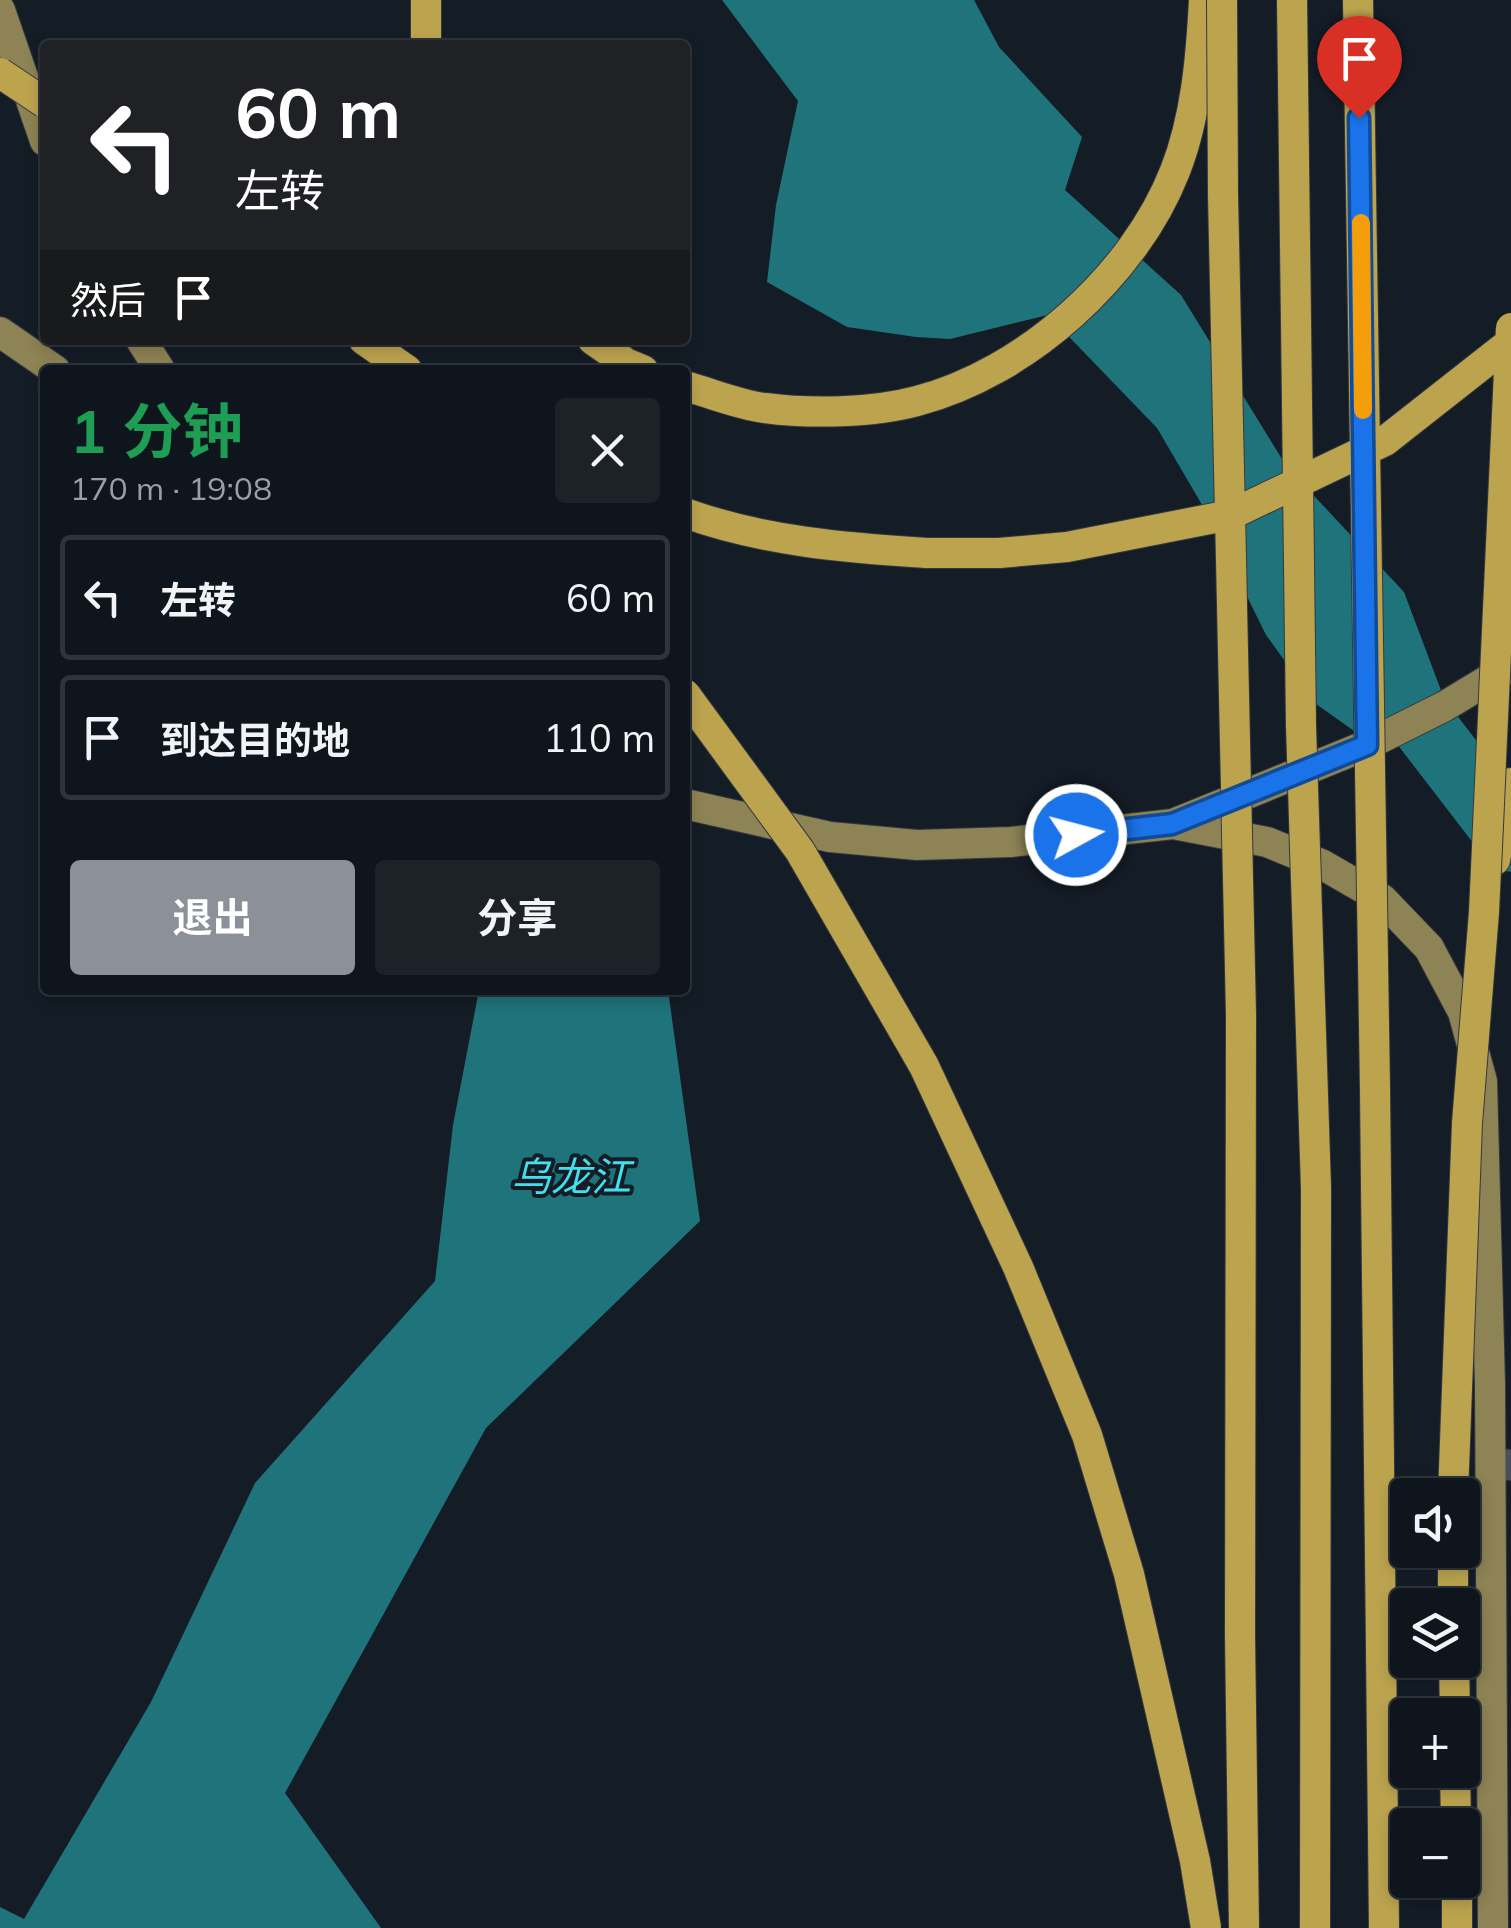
<!DOCTYPE html>
<html lang="zh">
<meta charset="utf-8">
<style>
body{margin:0;font-family:Mulish,"Noto Sans SC",sans-serif;background:#1d2229;color:#f1f3f6;height:100vh;display:flex;flex-direction:column;font-size:38px;white-space:nowrap}
*{box-sizing:border-box;margin:0}
p{font-size:32px;color:#9b9fa3}
.icon{flex:none;width:55px;height:55px;fill:none;stroke:currentColor;stroke-width:2;stroke-linecap:round;stroke-linejoin:round}
.map{position:relative;flex:1;overflow:hidden}
.drawer{position:absolute;left:40px;top:365px;width:650px;height:630px;display:flex;flex-direction:column;background:#0f151c;border-radius:10px;box-shadow:0 5px 15px #0003,0 0 0 2px #2f343b}
.drawer>*{flex:none}
.banner{position:absolute;left:40px;top:40px;width:650px;height:305px;border-radius:10px;box-shadow:0 5px 15px #0003,0 0 0 2px #2f343b;background:#202124;color:#fff;overflow:hidden}
.fabs{position:absolute;left:1390px;top:1478px;display:grid;gap:20px}
.fabs a{display:grid;place-items:center;width:90px;height:90px;border-radius:10px;background:#0f151c;box-shadow:0 5px 15px #0003,0 0 0 2px #2f343b;font-size:50px}
.pin{position:absolute;display:grid;place-items:center;width:85px;height:85px;color:#fff;margin:-102px -42px;border-radius:50% 50% 50% 0;rotate:-45deg;box-shadow:0 0 10px #0007}
.pin .icon{rotate:45deg}
.me{position:absolute;width:110px;margin:-55px;rotate:83deg;stroke-linejoin:round;filter:drop-shadow(0 0 8px #0008)}
.turn{display:flex;align-items:center;gap:35px;height:210px;padding:0 30px;font-size:45px}
.turn .icon{width:130px;height:130px;stroke-width:2.5}
.turn b{display:block;font-size:70px;line-height:85px}
.then{display:flex;align-items:center;height:95px;padding:0 30px;background:#0003;gap:20px;font-size:38px}
.round{display:grid;place-items:center;flex:none;width:105px;height:105px;border-radius:10px;background:#1d2229}
.head{display:flex;align-items:center;justify-content:space-between;height:170px;padding:0 30px}
h1{font-size:60px;font-weight:700;line-height:75px;color:#1e9e55}
.action{display:flex;gap:20px;margin-top:auto;padding:20px 30px}
.action a{flex:1;height:115px;border-radius:10px;background:#8c9099;color:#fff;font-size:40px;font-weight:700;line-height:115px;text-align:center}
.action a+a{background:#1d2229;color:#f1f3f6}
ul{padding:0;list-style:none}
li{display:flex;align-items:center;gap:30px;height:125px;margin:0 20px 15px;padding:0 10px;border:5px solid #2f343b;border-radius:10px}
li div{flex:1}
li b{display:block;font-size:38px}
li em{font-style:normal}
.map>svg:first-child{display:block}
.water{fill:#1f737b}
.lines{fill:none;stroke-linecap:round;stroke-linejoin:round}
.river{stroke:#1f737b;stroke-width:65}
.minor-casing{stroke:#343841;stroke-width:32}
.major-casing{stroke:#343841;stroke-width:32}
.highway-casing{stroke:#343841;stroke-width:32}
.minor{stroke:#47515c;stroke-width:30}
.major{stroke:#8d8354;stroke-width:30}
.highway{stroke:#bca44f;stroke-width:30}
.highway-bridge-casing{stroke:#343841;stroke-width:32;stroke-linecap:butt}
.highway-bridge{stroke:#bca44f;stroke-width:30}
.route-casing{stroke:#114b97;stroke-width:25}
.route{stroke:#1a73e8;stroke-width:18}
.slow{stroke:#f59e0b;stroke-width:18}
.labels{text-anchor:middle;dominant-baseline:central;stroke-width:8;stroke-linejoin:round;paint-order:stroke}
.water-label{font-size:40px;font-style:italic;fill:#42e0ee;stroke:#141c26}
</style>
<div class="map">
<svg width="1511" height="1928" viewBox="0 0 1511 1928">
<rect width="100%" height="100%" fill="#141c26"/>
<path class="water" d="M722,0h252l25,47 83,90 -17,53 116,105 106,172 117,125 38,101 -61,57 -65,-46 -50,-69 -65,-132 -44,-75 -109,-113 -98,24 -34,-2 -69,-10 -80,-45 9,-77 22,-104z
M479,990h189l32,231 -214,207 -201,365 96,135h-381v-21l24,12 127,-217 104,-219 180,-202 18,-156z"/>
<g class="lines">
<path class="river" d="M1375,662l136,177"/>
<g class="minor-casing">
<path id="minor" d="M1491,1463l20,2"/>
</g>
<g class="major-casing">
<path id="major" d="M0,10l45,131
M0,332l55,38
M141,340l19,30
M685,804l145,33 87,8 94,-3 162,-18 194,-79 78,-39 66,-40
M1173,824l94,18 56,23 59,34 47,49 34,64 19,69 8,303 3,544"/>
</g>
<g class="highway-casing">
<path id="highway" d="M426,0v45
M364,340l43,30
M593,340l33,23 17,7
M685,386c26,7 54,19 80,22 45,6 108,5 152,-7 108,-28 217,-125 258,-230 21,-53 26,-114 29,-171
M685,513c77,28 161,35 242,40
M1495,860l16,-77
M1453,1550v55
M1454,1660l1,55
M1455,1770l1,55
M1457,1880v48"/>
</g>
<use href="#minor" class="minor"/>
<use href="#major" class="major"/>
<use href="#highway" class="highway"/>
<g class="highway-bridge-casing">
<path id="highway-bridge" d="M1222,0l1,195 18,820 -1,621 4,292
M1292,0l9,726 15,462 -1,740
M1358,0l17,1089 9,839
M0,73l45,30
M927,553h72l68,-6 163,-32 155,-74 126,-99
M685,694l115,157 124,215 94,201 69,168 42,139 66,287 11,67
M1453,1495l14,-372 17,-211 27,-584"/>
</g>
<use href="#highway-bridge" class="highway-bridge"/>
</g>
<g class="lines">
<g class="route-casing">
<path id="route" d="M1076,835l96,-11 195,-79 -8,-627"/>
</g>
<use href="#route" class="route"/>
<path class="slow" d="M1361,223l2,187"/>
</g>
<g class="labels">
<g class="water-label">
<text x="571" y="1176">乌龙江</text>
</g>
</g>
</svg>
<div class="fabs">
<a><svg class="icon" aria-label="sound" viewBox="0 0 24 24"><path d="M4 9h4l5-4v14l-5-4H4zM17 9q2 3 0 6"/></svg></a>
<a><svg class="icon" aria-label="layers" viewBox="0 0 24 24"><path d="M12 4l9 5-9 5-9-5zM3 14l9 5 9-5"/></svg></a>
<a>+</a>
<a>−</a>
</div>
<div class="pin" style="left:1359px;top:118px;background:#d93025"><svg class="icon" aria-label="arrive" viewBox="0 0 24 24"><path d="M6 21V4h12l-3 4 3 4H6"/></svg></div>
<svg class="me" style="left:1076px;top:835px" viewBox="-20 -20 40 40"><circle r="17" fill="#1a73e8" stroke="#fff" stroke-width="3"/><path d="M0-11L8 9 0 5-8 9z" fill="#fff"/></svg>
<div class="banner">
<div class="turn"><svg class="icon" aria-label="left" viewBox="0 0 24 24"><path d="M17 20v-9H6M10 6l-5 5 5 5"/></svg><div><b>60 m</b>左转</div></div>
<div class="then">然后<svg class="icon" aria-label="arrive" viewBox="0 0 24 24"><path d="M6 21V4h12l-3 4 3 4H6"/></svg></div>
</div>
<section class="drawer">
<div class="head"><div><h1>1 分钟</h1><p>170 m · 19:08</p></div><a class="round"><svg class="icon" aria-label="close" viewBox="0 0 24 24"><path d="M6 6l12 12M18 6L6 18"/></svg></a></div>
<ul>
<li><svg class="icon" aria-label="left" viewBox="0 0 24 24"><path d="M17 20v-9H6M10 6l-5 5 5 5"/></svg><div><b>左转</b></div><em>60 m</em></li>
<li><svg class="icon" aria-label="arrive" viewBox="0 0 24 24"><path d="M6 21V4h12l-3 4 3 4H6"/></svg><div><b>到达目的地</b></div><em>110 m</em></li>
</ul>
<div class="action"><a>退出</a><a>分享</a></div>
</section>
</div>
